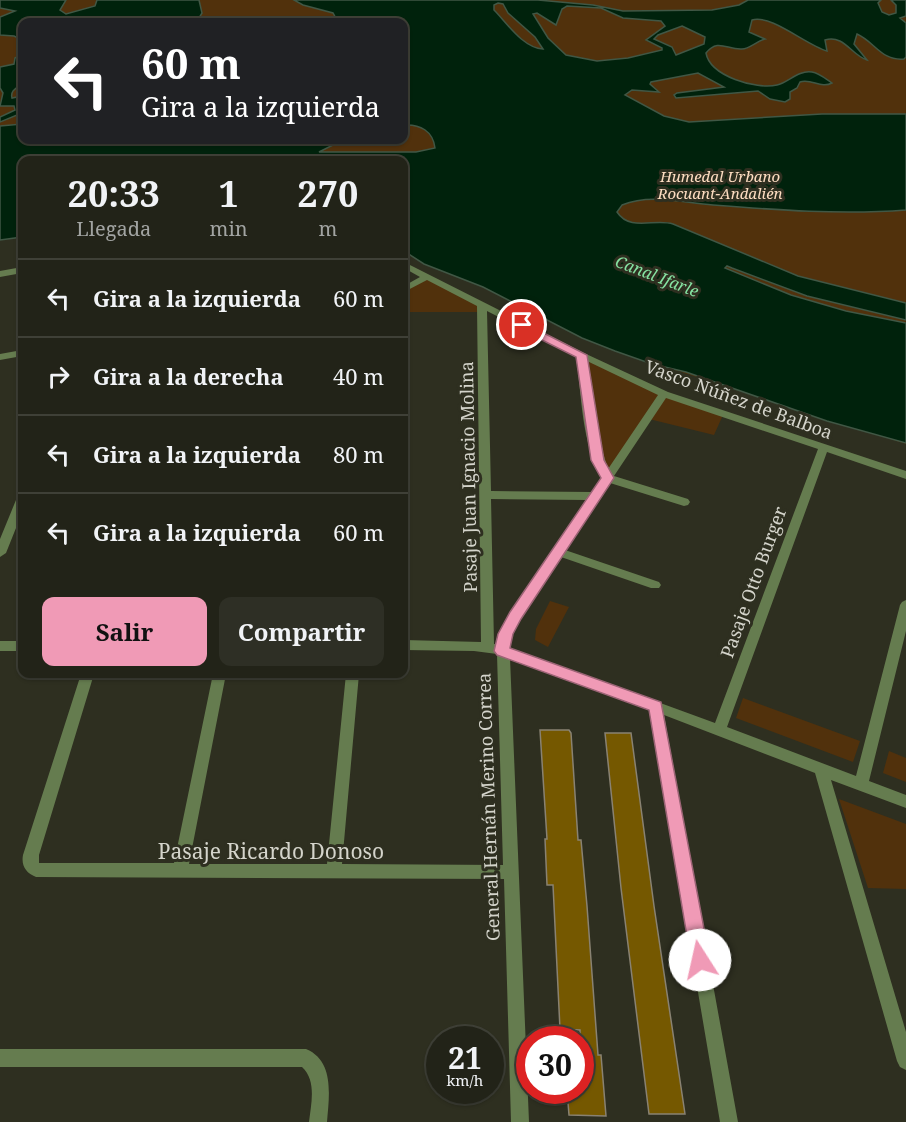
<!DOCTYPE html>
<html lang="es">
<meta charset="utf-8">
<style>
body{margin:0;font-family:"Noto Serif",serif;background:#2e2f25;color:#f1f3f6;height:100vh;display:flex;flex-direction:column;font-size:22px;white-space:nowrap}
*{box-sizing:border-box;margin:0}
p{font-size:20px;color:#a2a4a2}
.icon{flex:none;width:33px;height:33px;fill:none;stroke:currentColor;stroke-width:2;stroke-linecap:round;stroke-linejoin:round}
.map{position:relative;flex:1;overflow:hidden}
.drawer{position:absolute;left:18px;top:156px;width:390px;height:522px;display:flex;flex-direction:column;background:#222318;border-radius:12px;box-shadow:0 2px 4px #0004,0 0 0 2px #3f4037}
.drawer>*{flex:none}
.top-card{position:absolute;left:18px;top:18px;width:390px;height:126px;border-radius:12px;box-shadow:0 2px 4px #0004,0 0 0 2px #3f4037;background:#202124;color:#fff;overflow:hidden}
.speed{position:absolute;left:426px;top:1026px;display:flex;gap:12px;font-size:30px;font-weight:700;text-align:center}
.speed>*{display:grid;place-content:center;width:78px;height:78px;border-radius:50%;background:#222318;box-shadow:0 2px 4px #0004,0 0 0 2px #3f4037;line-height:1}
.speed small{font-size:15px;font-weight:400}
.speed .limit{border:9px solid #d22;background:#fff;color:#111}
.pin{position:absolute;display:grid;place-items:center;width:51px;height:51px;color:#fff;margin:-26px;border:3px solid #fff;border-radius:50%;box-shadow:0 2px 6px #0007}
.me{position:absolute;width:66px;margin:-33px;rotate:350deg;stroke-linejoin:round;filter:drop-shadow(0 0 4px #0008)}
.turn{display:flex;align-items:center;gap:21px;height:126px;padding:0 24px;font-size:27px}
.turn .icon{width:78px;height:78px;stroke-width:2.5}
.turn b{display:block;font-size:42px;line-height:51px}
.eta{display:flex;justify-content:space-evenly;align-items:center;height:102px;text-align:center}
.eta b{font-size:36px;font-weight:700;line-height:42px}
.primary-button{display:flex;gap:12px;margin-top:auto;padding:12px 24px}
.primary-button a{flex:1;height:69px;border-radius:12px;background:#f09ab6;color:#111;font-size:24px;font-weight:700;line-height:69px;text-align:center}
.primary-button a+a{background:#2e2f25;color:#f1f3f6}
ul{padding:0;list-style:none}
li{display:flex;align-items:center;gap:18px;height:78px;padding:0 24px;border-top:2px solid #3f4037}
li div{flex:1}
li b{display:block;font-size:22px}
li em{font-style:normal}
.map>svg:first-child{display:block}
.green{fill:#51310c;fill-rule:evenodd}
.water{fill:#00220c;stroke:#405745;stroke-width:1.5;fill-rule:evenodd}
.building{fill:#755800;stroke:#898272;stroke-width:1.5}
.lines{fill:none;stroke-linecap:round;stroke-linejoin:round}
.minor{fill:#657c4f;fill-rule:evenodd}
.route{fill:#f09ab6;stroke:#9c6476;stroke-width:1.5}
.labels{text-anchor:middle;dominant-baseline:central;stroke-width:6;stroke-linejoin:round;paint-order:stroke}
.far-park-label{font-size:15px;font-style:italic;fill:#fdddc1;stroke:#2e2f20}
.far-water-label{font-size:16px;font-style:italic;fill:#86e3a2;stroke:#2e2f20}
.street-label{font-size:18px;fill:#d4d4cb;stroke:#2e2f20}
.near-street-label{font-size:21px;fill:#d4d4cb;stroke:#2e2f20}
</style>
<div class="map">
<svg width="906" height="1122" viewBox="0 0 906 1122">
<rect width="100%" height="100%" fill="#2e2f20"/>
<path class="green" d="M0,0h906v444l-291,-93 -33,-13 -99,-51 -59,-23 -20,-13v-91h-382l-22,76zM22,22h382v118h-382z
M427,278l53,28v6h-76v-22z
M583,358l79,36 -55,81 -5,-8z
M665,395l58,20 -9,20 -65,-16z
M550,601l19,6 -21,40 -13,-7 1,-11z
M743,698l117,43 -7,21 -117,-44z
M889,751l17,7v24l-23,-9z
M839,799l67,25v65l-38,-1z"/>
<path class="water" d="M0,0h66l-6,10 6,4 29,-8 2,-6h102l3,13 -3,5 6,4h-183v18l-8,-4 -14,-1v-18l15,-6 -15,-3z
M294,0h244l55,5 30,6 89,-1 27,-5 9,-5h133l-3,3 4,9 7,3 7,-2v-8l-5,-5h15v16l-6,2 6,5v34l-2,2c-23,2 -29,-17 -47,-25l-3,10 13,16c-15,-4 -23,-26 -42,-20l2,11c-21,-6 -56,-37 -75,-31l-3,12 16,7c-8,2 -16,10 -23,10 -15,1 -24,-11 -36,4 4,23 50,37 71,32 12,-3 21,-15 35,-13 7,1 14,7 20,11 -11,6 -21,-5 -32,-1l-3,6 -7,4v7l-5,3 -15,-3 -12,-8 -82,7 -2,-3 3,-2 47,-6 -26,-14 -47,9 -1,2 9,8 -27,-2 -7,5 39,21 25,6 133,-8h84v96c-64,5 -130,0 -193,-5 -30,-2 -62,-12 -91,0l-5,7c13,20 38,6 56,12l125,52 108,27v17l-99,-24 -75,-28 -5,-2 -2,2 66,27 55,16 60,12v120l-79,-22 -141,-49 -34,-8 -37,-13 -33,-13 -99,-51 -59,-23 -20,-13v-91h-382v77l-22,3v-114l22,-2v16h87l17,5h10l9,-5h198l-24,12h97l19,-4c-2,-17 -15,-24 -31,-23v-103h-66l-5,-9 -30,-8zM498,3l5,1 5,9 27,24 8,12c-20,-1 -36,-26 -49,-39v-5zM567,6l34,2 22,10 38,3 4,5 -19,14 16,8v2l-34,8 -31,3 -31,-6 -18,-17 -15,-24 4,-1 19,12 6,-16zM682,26l23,11 -1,7 -28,11 -4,-8 -18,-8 4,-4z
M22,54v30c-5,4 -12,6 -10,14l10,-2v17l-22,9v-5l15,-7 -1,-4h-14l3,-13 -3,-5v-21l14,-3 1,-6z"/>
<path class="building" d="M540,730h29l2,3 7,107h3l6,66 11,149h3l5,61 -37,-1 -2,-25h13v-60l-20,-1 -7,-144h-6l-2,-46h2z
M605,733h26l23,173 31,208h-36l-28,-226z"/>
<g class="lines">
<path class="minor" d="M404,262l180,91 84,39 238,79v8l-79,-27 -100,275 129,49 44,-171 2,-3 4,-2v31l-37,150 37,14v13l-75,-28 75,252v38l-6,-3 -3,-6 -82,-288 -151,-58 74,407h-18l-70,-413 -140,-51 19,464h-18l-7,-243 -468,-2c-10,-4 -15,-11 -13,-22l58,-181h13l-55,181v8h135l39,-189h13l-37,190h138l19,-190h13l-17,190 161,1 -6,-211 -23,-3 -70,-1v-10l77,2 -4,-336 -50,-26 -23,12v-6l16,-9 -16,-9zM487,311l89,45c6,41 5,86 26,122l-10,14 -101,-1zM587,361l71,34 -50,74 -10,-32zM666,398l152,51 -103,274 -205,-75c-1,-21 38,-72 51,-91l90,31h8l2,-3 -2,-3 -94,-32 45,-67 74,23 4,-1 2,-3 -2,-3 -74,-23zM491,499l96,1 -76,113 -14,31h-3z
M22,267v6l-22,4v-6z
M22,350v6l-22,4v-6z
M22,496v17l-16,40 -6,4v-18l16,-39z
M0,641h22v10h-22z
M0,1049h306c29,12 23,48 21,73h-18c2,-18 8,-41 -7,-55h-302z"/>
</g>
<path class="route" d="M522,322l65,33 17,105 10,18 -93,141 -8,15 -3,14 151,54 49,258 -3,7 -7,2 -6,-2 -3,-7 -42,-250 -152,-55 -3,-4 4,-17 12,-22 91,-134 -10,-18 -15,-103 -58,-29v-5z"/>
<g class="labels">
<g class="far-park-label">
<text x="720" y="176">Humedal Urbano<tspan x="720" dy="17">Rocuant-Andalién</tspan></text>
</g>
<g class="far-water-label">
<text transform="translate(657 276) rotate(21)">Canal Ifarle</text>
</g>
<g class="street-label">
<text transform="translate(739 399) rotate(20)">Vasco Núñez de Balboa</text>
<text transform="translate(468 477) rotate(-91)">Pasaje Juan Ignacio Molina</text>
<text transform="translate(753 582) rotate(-70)">Pasaje Otto Burger</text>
<text transform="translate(488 807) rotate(-92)">General Hernán Merino Correa</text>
</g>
<g class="near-street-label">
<text x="271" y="851">Pasaje Ricardo Donoso</text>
</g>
</g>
</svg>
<div class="speed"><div>21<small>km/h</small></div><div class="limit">30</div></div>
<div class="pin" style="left:522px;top:325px;background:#d93025"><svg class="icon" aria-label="arrive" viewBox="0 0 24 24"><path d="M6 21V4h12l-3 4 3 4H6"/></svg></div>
<svg class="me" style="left:700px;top:960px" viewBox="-20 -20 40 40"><circle r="19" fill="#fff"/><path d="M0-13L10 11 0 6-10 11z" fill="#f09ab6"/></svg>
<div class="top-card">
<div class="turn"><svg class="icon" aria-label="left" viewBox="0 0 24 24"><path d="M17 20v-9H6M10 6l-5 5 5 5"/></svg><div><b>60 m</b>Gira a la izquierda</div></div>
</div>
<section class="drawer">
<div class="eta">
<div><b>20:33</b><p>Llegada</p></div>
<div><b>1</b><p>min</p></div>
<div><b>270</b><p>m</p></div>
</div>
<ul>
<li><svg class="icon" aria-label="left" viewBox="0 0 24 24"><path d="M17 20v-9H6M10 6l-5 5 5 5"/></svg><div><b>Gira a la izquierda</b></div><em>60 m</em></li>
<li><svg class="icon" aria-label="right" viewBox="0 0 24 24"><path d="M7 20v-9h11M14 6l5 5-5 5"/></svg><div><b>Gira a la derecha</b></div><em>40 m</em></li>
<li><svg class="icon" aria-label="left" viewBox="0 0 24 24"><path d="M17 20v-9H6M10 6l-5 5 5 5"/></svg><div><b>Gira a la izquierda</b></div><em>80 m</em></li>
<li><svg class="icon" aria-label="left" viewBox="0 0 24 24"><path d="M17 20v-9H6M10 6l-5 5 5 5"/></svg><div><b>Gira a la izquierda</b></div><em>60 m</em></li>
</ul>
<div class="primary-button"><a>Salir</a><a>Compartir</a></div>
</section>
</div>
